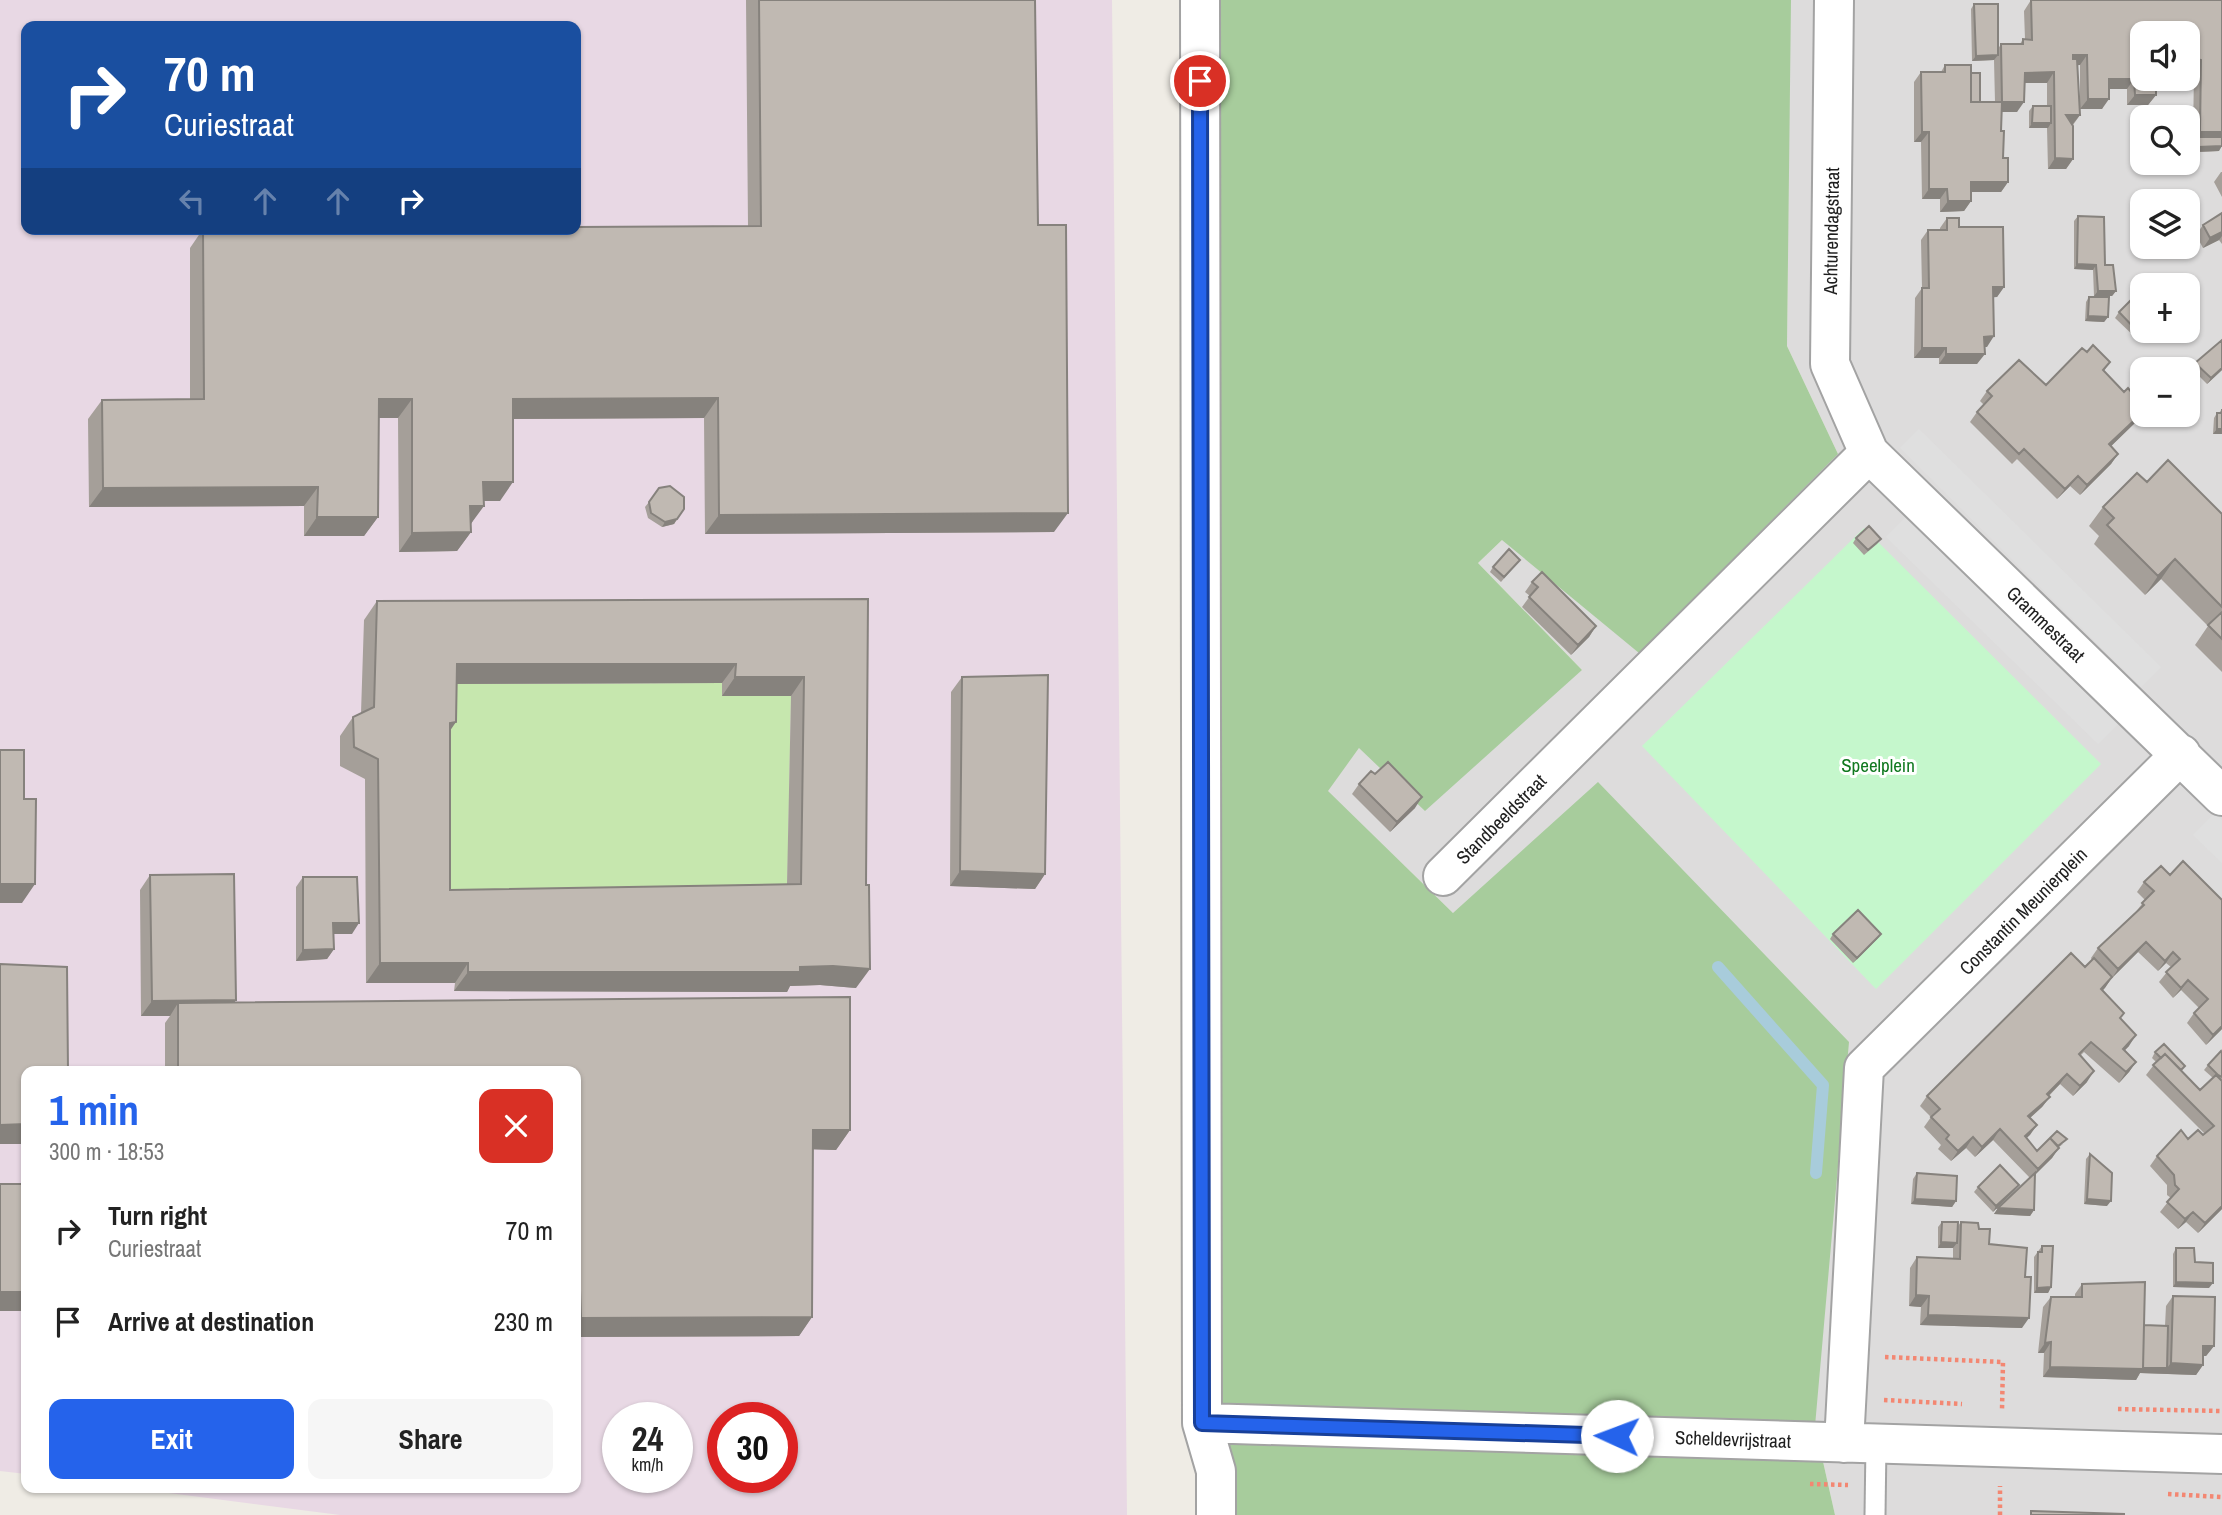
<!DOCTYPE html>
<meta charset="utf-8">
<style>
body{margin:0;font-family:"Archivo Narrow",sans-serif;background:#f6f6f6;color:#222;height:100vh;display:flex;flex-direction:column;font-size:26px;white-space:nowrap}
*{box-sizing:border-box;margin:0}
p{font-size:23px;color:#767676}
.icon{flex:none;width:38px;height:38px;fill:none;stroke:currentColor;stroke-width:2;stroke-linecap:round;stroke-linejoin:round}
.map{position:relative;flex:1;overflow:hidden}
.details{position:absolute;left:21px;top:1066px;width:560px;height:427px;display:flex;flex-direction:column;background:#fff;border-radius:14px;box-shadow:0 2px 5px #0004}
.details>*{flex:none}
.guide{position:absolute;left:21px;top:21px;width:560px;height:214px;border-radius:14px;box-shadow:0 2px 5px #0004;background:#1a4fa0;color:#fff;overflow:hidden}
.fabs{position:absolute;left:2130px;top:21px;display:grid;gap:14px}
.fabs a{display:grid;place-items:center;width:70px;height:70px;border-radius:14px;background:#fff;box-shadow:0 2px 5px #0004;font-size:35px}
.speed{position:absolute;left:602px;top:1402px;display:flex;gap:14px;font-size:35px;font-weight:700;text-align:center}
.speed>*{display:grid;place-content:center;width:91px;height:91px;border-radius:50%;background:#fff;box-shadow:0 2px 5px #0004;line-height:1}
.speed small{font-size:18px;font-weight:400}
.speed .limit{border:10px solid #d22;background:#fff;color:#111}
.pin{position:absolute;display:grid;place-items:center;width:60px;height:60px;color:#fff;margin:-30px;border:4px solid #fff;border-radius:50%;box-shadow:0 2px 7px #0007}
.me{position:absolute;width:77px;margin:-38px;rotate:272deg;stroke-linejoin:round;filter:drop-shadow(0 0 5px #0008)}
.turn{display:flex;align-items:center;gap:24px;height:147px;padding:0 28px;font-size:32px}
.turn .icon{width:91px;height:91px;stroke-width:2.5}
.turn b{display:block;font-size:49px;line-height:60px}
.lanes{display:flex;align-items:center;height:66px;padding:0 28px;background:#0003;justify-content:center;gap:35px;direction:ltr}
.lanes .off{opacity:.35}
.round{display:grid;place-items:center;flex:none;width:74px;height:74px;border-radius:14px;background:#f6f6f6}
.head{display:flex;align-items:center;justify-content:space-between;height:119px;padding:0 28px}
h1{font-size:42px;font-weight:700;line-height:52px;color:#2563eb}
.primary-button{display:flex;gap:14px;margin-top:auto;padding:14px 28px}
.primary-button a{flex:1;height:80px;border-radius:14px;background:#2563eb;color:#fff;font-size:28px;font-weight:700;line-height:80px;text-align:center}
.primary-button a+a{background:#f6f6f6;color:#222}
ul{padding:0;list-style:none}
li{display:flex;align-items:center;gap:21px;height:91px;padding:0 28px}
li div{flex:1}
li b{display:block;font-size:26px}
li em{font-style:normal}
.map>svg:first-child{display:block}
.residential{fill:#dddcdc;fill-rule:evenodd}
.industrial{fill:#e8d8e4;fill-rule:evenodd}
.grass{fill:#c6e7ae}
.forest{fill:#a7cc9c}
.park{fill:#c5f7cc}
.parking{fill:#dfdfdf}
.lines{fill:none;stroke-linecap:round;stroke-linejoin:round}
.stream{stroke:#a8ccdb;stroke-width:12}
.lane-casing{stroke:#a3a3a3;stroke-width:23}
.street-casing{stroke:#a3a3a3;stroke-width:42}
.path{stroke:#f38772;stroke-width:4.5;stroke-dasharray:3.5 3.5;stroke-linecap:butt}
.lane{stroke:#fff;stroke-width:19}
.street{stroke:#fff;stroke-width:38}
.wall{fill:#a59f99;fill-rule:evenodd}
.shaded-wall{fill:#86827d}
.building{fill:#c0b9b2;stroke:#86827d;stroke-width:2;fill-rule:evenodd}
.route-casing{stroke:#184099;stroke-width:18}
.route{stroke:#2563eb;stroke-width:12}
.labels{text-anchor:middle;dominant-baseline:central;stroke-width:6;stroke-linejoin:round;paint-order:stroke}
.street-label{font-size:19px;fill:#1f1f1f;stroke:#fff}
.park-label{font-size:19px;fill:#117920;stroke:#fff}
</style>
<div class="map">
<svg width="2222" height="1515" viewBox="0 0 2222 1515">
<rect width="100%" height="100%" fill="#efece5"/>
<path class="residential" d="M1790,0h432v1515h-387l-20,-89 -362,-513 -126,-122 32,-43 223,-78 -104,-107 24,-23 336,-86 -51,-108zM2142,33h46v46h-46zM2142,117h46v46h-46zM2142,201h46v46h-46zM2142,285h46v46h-46zM2142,369h46v46h-46z"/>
<path class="industrial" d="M0,0h1112l15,1515h-787l-210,-27h446v-417h-550v403l-26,-3zM26,26h550v203h-550zM618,1418h59v59h-59zM723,1418h59v59h-59z"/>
<path class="grass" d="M722,683v13h69l-4,208 -351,6 8,-226z"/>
<path class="forest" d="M1215,0h576l-4,346 51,108 -199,199 -137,-113 -24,23 104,107 -157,141 -66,-63 -31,43 125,122 145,-131 251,260 -34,384 20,89h-621z"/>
<path class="park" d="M1864,528l237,236 -225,225 -234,-243z"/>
<path class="parking" d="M1919,429l242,238 -20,20 -241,-239z
M1911,512l212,207 -25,25 -212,-207z
M2215,813l7,7v43l-29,-28z"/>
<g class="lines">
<path class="stream" d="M1718,967l105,118 -7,88"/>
<g class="lane-casing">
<path id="lane" d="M1875,1515l1,-71"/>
</g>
<g class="street-casing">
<path id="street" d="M1200,0l2,1423 14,48v44
M1834,0l-4,364 39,89 353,343
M1443,876l426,-423
M1202,1423l1020,31
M1844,1443l20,-375 317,-314"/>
</g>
<path class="path" d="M1885,1357l118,5 -1,48
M1884,1400l78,4
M2118,1409l104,2
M1810,1484l38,1
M2168,1494l54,3
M2000,1515v-29"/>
<use href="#lane" class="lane"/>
<use href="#street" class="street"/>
</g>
<path class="wall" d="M746,0h289l3,225 16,307 -349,2 -1,-116 -191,1 -13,82h-16l-13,23v8l-14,19 -58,1 -1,-134h-19l-1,99 -14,19h-60v-30l-215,1 -1,-88 14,-19 88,-1v-151l13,-19 545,-3z
M2031,0h191l-3,151 -20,1v3l-4,5h-7v-23h5l1,-66 -6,-2v-36h-46l14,62 -8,10h-21v-16h-18l-7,20h-22v-44h-3l3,50 -7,10v34l-7,10h-18l-1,-41h-18v-17l4,-5h14v-23h-22l-8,29h-15l-1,19 2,27 5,24 -7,10h-30v9l-7,10 -24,1v-13h-18l-1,-57h-7v-60l7,-10h20l4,-7 26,8 9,29h15l-1,-42 -22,1 -1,-52 3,-5 24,45 3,-5h19l3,-5h2l-1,-28z
M2221,172h1v25l-8,-15z
M2164,191l16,10h-19v-4z
M2222,213v31l-3,-4 -16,8 -7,-13 7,-10z
M2078,216l27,49 11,26 -4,5h-18l-1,-26 -19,-1v-48z
M1947,218l12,9 45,60 -7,10h-4l-6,50h-3l-7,17h-38v-6h-25l1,-60 7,-10 -1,-48 7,-10h12v-2z
M2089,297l19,20 -4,5 -19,-1 1,-19z
M2138,301l5,30 -6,8 -22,-21 4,-6z
M2087,352l23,10 -6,9 20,21 18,13v9l-3,5 -28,27 7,8 -7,10 -31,31 -10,-9 -13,13 -40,-40 -5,5 -42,-42 7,-10 7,-7 -4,-4 7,-10 59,-6z
M2195,363l27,7 -15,14 -16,-16z
M2222,409v25h-9l1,-16 3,-5h2z
M2147,482l75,32v158l-27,-27 13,-19 -47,-47 -16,16 -51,-51 5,-8 -10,-10 14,-19z
M649,502l35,7 -10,15 -12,3 -14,-9 -3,-11z
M1856,538l25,1 -4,5 -13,11 -11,-12z
M1520,560l-19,22 -11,-10 3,-5z
M1532,582l64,44 -7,11 -18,18 -49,-48 8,-11 -5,-4z
M868,599l-12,389 -36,-3 -30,1 -3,6 -333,-1 1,-8h-89l-1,-204 -25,-13v-30l13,-19 8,-4 3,-93 13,-19zM722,683v13h69l-4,188 -337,6v-159l7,-47z
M962,677l83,197 -10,15 -85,-3 1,-194z
M1359,784l56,24 -25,24 -38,-38z
M234,874l2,126 -2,3 616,-6v133l-14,20 -23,-1 -1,168 -13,19 -223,1v-266h-411v-48l5,-7h-29l-1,-126 10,-15z
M2170,875l52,25v129l-16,16 -19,-22 7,-10 5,-5 -18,-18 -8,8 -14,-16 12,-15 -5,-4 -8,8 -20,-19 -27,27 -8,11 21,23 -4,6 9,27 -4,4 11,12 -7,10 -10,11 -35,-31 -4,4 7,26 -14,14 -13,-12 -11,12 1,1 -8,10 -12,11 7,7 -11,13 11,13 26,-7 -4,3 -7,11 -17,16 -1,36 -4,6 -36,-2 4,-6 32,-30 -37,-38 -18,17 -9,-9 -15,13 -13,-12 3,-4 -17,-18 7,-10 -11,-11 7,-10 165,-136 -1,-2 7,-10 37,-34v-1l10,-13 -8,-8 7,-10z
M303,877l49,57h-19l1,15 -7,10 -31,2v-74z
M1833,934h48l-4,5 -24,24 -23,-24z
M2155,1052l30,14 -4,4 19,20 13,-12 -9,-8 4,-5 14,-12v156l-24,24 -12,-11 -8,7 -18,-17 11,-14 -4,-3v-10l-17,-19 7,-10 31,-17 15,-4 2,-1 -59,-59 10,-13 -4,-4z
M2090,1154l17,52 -23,-2 2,-45z
M1917,1173l39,28 -4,6 -41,-3 2,-25z
M1978,1187l37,3 -22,22 -19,-20z
M1942,1222l16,4 3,-4 18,7 10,15 33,84 -102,-3 1,-18 -12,-1 1,-38 7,-11 36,2v-11h-15v-21z
M2042,1246l9,41 -3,6h-14v-36z
M2176,1248l19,14 14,26 -36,-1v-33z
M2082,1284l62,41 21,1 1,-20 7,-10 41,50 -8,10h-3v9l-7,10 -56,-2 -4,7 -93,-3 1,-24h-6l5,-46 8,-10h24v-3z"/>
<path class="shaded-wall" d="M1998,55l-4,5 -22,1 4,-5z
M2073,55h14l-7,10 -14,1z
M2189,57l12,3 -7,11 -6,-2v-11z
M2054,72l-7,11h-29l7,-10z
M2109,79h25l-7,10h-25z
M2135,95h21l-8,10h-21z
M2088,99h21l-7,10h-22z
M2002,102h22l-7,10h-22z
M2066,115h14l-8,10z
M2032,123h19l-3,5h-19z
M1922,132h7l-8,10h-7z
M2200,132h22v10h-29z
M2222,146l-3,5 -24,1 4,-5z
M2188,155h11l-4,5h-7z
M2055,158l18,1 -7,10h-18z
M1971,182h37l-7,10h-37z
M1929,189h18l-7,10h-18z
M1948,201h23l-7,10 -24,1z
M2222,232v4l-3,4 -16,8 7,-10z
M2077,264l19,1 -3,5 -19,-1z
M1993,287h11l-7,10 -11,1z
M2098,291h18l-4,5h-18z
M2088,316l20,1 -4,5 -19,-1z
M1994,336l-7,11h-10l7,-10z
M1922,348h24l-7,10h-25z
M1946,354h39l-8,10h-38z
M2222,368v2l-15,14 4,-6z
M718,398l-14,20 -204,1 13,-20z
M379,399h33l-14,19h-33z
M2142,413l-3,6 -37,36 7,-11z
M2217,429h5v5h-9z
M2118,454l-7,10 -31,31 7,-10z
M2078,476l-8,10 -13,13 8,-10z
M483,482h30l-13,19h-30z
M318,487l-14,19 -215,1 14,-19z
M470,506h14l-14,19z
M1068,513l-14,19 -349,2 14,-19z
M317,517h61l-14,19h-60z
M677,519l-3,5 -12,3 3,-5z
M471,532l-14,19 -58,1 13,-19z
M2175,559l-14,20 -16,16 13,-19z
M1596,626l-7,11 -18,18 7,-10z
M457,664h279l-14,19 -278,1z
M735,677h69l-13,19h-69z
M456,722l-13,19 7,-18z
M1422,797l-7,11 -25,24 7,-10z
M960,871l85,3 -10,15 -85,-3z
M0,884h35l-13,19h-22z
M333,923h26l-7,11h-27z
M1881,934l-4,5 -24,24 4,-5z
M2146,942l-8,10 -27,27 -6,9 -11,11 7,-10 11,-11 6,-9z
M334,949l-7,10 -31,2 7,-11z
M2173,952l-7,11 -8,8 7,-10z
M380,963h88l-13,20h-89z
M833,966l37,3 -14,19 -36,-3 -30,1 -3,6 -333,-1 14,-19z
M2188,980l-7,10 -8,8 8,-10z
M236,1000l-10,15 -48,-12 -8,13h-29l11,-15z
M2222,1026v3l-16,16 7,-10z
M2136,1035l-7,11 -13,13 7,-10z
M2136,1062l-7,10 -10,11 7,-11z
M2094,1071l-7,11 -14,14 7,-10z
M2067,1074l-7,10 -20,20 7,-10z
M2050,1097l-8,10 -21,19 7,-10z
M26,1124v20h-26v-19z
M2037,1125l-7,10 -12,11 7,-10z
M2000,1129l-7,11 -18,17 7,-10z
M813,1130h37l-14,20 -37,-1z
M1973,1137l-7,11 -15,13 7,-10z
M2059,1148l-7,10 -21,21 7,-10z
M2019,1185l-4,5 -22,22 3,-6z
M1915,1199l41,2 -4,6 -41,-3z
M2087,1199l24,2 -4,5 -23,-2z
M2222,1206v3l-24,24 7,-10z
M1998,1208l36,2 -4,6 -36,-2z
M2193,1212l-7,10 -8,7 7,-10z
M1941,1242l16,1 -4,5h-15z
M2176,1282l37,1 -4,5 -36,-1z
M2051,1287l-3,6h-14l3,-5z
M0,1292h26v19h-26z
M1916,1295l13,1 -8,11 -12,-1z
M1928,1315l101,3 -7,10 -102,-3z
M812,1317l-13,19 -223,1v-12l5,-7z
M2051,1342l-7,11h-6l7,-10z
M2203,1346h11l-8,10h-10z
M2171,1363l32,2 -7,10 -56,-2 -4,7 -93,-3 7,-10 117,1z"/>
<path class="building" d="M759,0h276l3,225h28l2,288 -349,2 -1,-117 -205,1v83h-30l1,24h-14l1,26 -59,1v-134h-33l-1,118h-61l1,-30 -215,1 -1,-88 102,-1 -1,-170h373v-2l185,-1z
M2031,0h191v132h-22l1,-72 -12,-3 -1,-3v-21h-46v46h14v16h-21l-1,-16h-25v20h-21l-1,-44h-14v4h4l3,56h-14l7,11v33l-18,-1 -1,-86 -29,1 -1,29h-22l-1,29h3l-1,27h5v24h-37v19h-23l-1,-12h-18v-57h-7l-1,-60h24v-7h26v37h31l-1,-58h22v-5l9,1z
M1974,4h24v51l-22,1z
M1971,73h9v29h-9z
M2033,106h18v17h-19z
M2188,137h34v9l-23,1v8h-11z
M2164,191l16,1v9h-16z
M2222,213v19l-12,6 -7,-13z
M2078,216l26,1 1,48h8l3,26h-18l-2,-26 -19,-1z
M1947,218h12v9h44l1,60h-11l1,49 -10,1 1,17h-39v-6h-24v-60h7l-1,-58h19z
M2089,297h20l-1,20 -20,-1z
M2134,297l4,4 4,-2 1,32 -3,3 -21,-22z
M2222,340v28l-11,10 -16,-15z
M2093,345l17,17 -7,8 21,22 4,-4 14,17v8l-33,31 9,10 -31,31 -9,-9 -13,13 -41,-40 -5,5 -42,-42 15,-16 -5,-5 32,-31 27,25 36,-37 5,4z
M2222,409v20h-5v-16h5z
M2168,460l54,54v93l-47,-48 -17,17 -51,-51 7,-7 -11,-11 34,-34 10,9z
M670,486l14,11v12l-7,10 -12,3 -14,-9 -2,-11 10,-14z
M1869,526l12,13 -13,11 -12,-12z
M1509,549l11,11 -16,17 -11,-10z
M1542,572l54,54 -18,19 -49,-48 9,-10 -6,-5z
M868,599l-2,286h3l1,84 -37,-3 -33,1v5h-332v-9h-88l-2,-204 -24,-12 -1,-30 21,-10 3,-106zM457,664h279l-1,13h69l-3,207 -351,6v-167l6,-1z
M2222,612v27l-14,-14z
M1048,675l-3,199 -85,-3 2,-194z
M0,750h24v49h12l-1,85h-35z
M1388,762l34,35 -25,25 -38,-38 12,-13 4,3z
M2183,861l39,39v126l-9,9 -19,-22 14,-14 -20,-19 -7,8 -15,-16 14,-13 -7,-7 -8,9 -19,-19 -28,27 -20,-21 46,-43 -2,-2 12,-12 -10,-9 17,-16 9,9z
M234,874l2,126 -84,1 -2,-126z
M303,877h54l2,46h-26l1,26 -31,1z
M1858,910l23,24 -24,24 -24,-24z
M2071,953l14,14 9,-9 18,19 -11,12 23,24 -4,5 16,17 -13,14 13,13 -10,10 -35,-30 -12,12 15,17 -14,15 -13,-12 -20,20 3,3 -22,19 9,9 -12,11 12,15 13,-13 9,10 -21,21 -38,-40 -18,18 -9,-10 -15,14 -12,-12 3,-4 -18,-18 9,-8 -13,-13z
M0,964l67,3 1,104h-42v53l-26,1z
M850,997v133h-37l-1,187 -231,1 -2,-55h-3v-192h-398v-68z
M2164,1044l21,22 -4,4 -16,-16 -4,4 -6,-6z
M2221,1051l1,2v24l-4,-2 -10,-10z
M2165,1054l35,36 16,-15 6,6v125l-17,17 -12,-11 -8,7 -18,-17 12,-13 -4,-4 -1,-10 -17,-19 24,-26 7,9 10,-9 5,5 11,-9 -61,-61z
M2057,1131l10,8 -9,7 -8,-8z
M2090,1154l22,19 -1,28 -24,-2z
M2000,1165l19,20 -23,21 -18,-19z
M1917,1173l40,3 -1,25 -41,-2z
M2035,1173l-1,37 -36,-2z
M0,1184h26v108h-26z
M1942,1222h16l-1,21 -16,-1z
M1961,1222l17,1 1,6h11l-1,15 38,4 -2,29h6l-2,41 -101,-3 1,-19 -13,-1 1,-38 43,2z
M2042,1246h11l-2,41 -14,1 1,-36h4z
M2176,1248h18l1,14 18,1v20l-37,-1z
M2145,1282l-2,87 -93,-2 1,-25 -6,1 6,-46h31v-13z
M2173,1296l42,1 -1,49h-11v19l-32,-2z
M2144,1325l24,1 -1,42h-24z
M2031,1511l93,3v1h-93z"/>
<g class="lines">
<g class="route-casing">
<path id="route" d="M1200,81l2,1342 415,13"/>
</g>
<use href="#route" class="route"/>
</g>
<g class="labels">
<g class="street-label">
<text transform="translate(1831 231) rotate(-89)">Achturendagstraat</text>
<text transform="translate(2046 624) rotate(44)">Grammestraat</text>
<text transform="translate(1501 819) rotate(-45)">Standbeeldstraat</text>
<text transform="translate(2023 911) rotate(-45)">Constantin Meunierplein</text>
<text transform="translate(1733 1439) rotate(2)">Scheldevrijstraat</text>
</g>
<g class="park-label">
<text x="1878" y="765">Speelplein</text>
</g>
</g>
</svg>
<div class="fabs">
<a><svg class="icon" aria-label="sound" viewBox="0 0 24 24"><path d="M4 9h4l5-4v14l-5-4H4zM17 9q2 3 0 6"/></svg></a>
<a><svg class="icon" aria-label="search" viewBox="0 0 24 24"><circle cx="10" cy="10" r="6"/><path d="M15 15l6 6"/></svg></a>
<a><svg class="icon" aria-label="layers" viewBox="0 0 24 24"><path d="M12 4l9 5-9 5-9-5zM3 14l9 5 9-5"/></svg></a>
<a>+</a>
<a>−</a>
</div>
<div class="speed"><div>24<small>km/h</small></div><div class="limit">30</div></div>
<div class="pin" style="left:1200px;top:81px;background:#d93025"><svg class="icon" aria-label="arrive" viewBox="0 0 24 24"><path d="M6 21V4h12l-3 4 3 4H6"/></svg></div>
<svg class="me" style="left:1617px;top:1436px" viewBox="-20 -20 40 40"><circle r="19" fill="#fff"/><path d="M0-13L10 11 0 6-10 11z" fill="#2563eb"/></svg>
<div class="guide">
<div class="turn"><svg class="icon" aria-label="right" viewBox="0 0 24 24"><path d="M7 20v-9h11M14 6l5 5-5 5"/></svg><div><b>70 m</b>Curiestraat</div></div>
<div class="lanes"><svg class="icon off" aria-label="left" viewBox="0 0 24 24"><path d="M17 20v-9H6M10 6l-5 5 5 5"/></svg><svg class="icon off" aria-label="ahead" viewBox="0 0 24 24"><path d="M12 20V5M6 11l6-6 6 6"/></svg><svg class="icon off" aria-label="ahead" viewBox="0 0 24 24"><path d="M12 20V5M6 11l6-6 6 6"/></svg><svg class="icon" aria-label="right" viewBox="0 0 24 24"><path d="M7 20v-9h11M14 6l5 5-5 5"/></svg></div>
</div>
<section class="details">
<div class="head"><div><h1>1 min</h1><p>300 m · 18:53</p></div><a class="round" style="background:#d93025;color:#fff"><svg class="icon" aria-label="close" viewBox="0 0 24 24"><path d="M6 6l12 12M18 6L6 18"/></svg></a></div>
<ul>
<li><svg class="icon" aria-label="right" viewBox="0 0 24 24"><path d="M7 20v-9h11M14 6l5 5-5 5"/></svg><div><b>Turn right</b><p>Curiestraat</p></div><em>70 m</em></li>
<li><svg class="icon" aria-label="arrive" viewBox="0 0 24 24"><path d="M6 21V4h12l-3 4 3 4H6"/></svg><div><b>Arrive at destination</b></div><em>230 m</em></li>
</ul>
<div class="primary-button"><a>Exit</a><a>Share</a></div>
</section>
</div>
